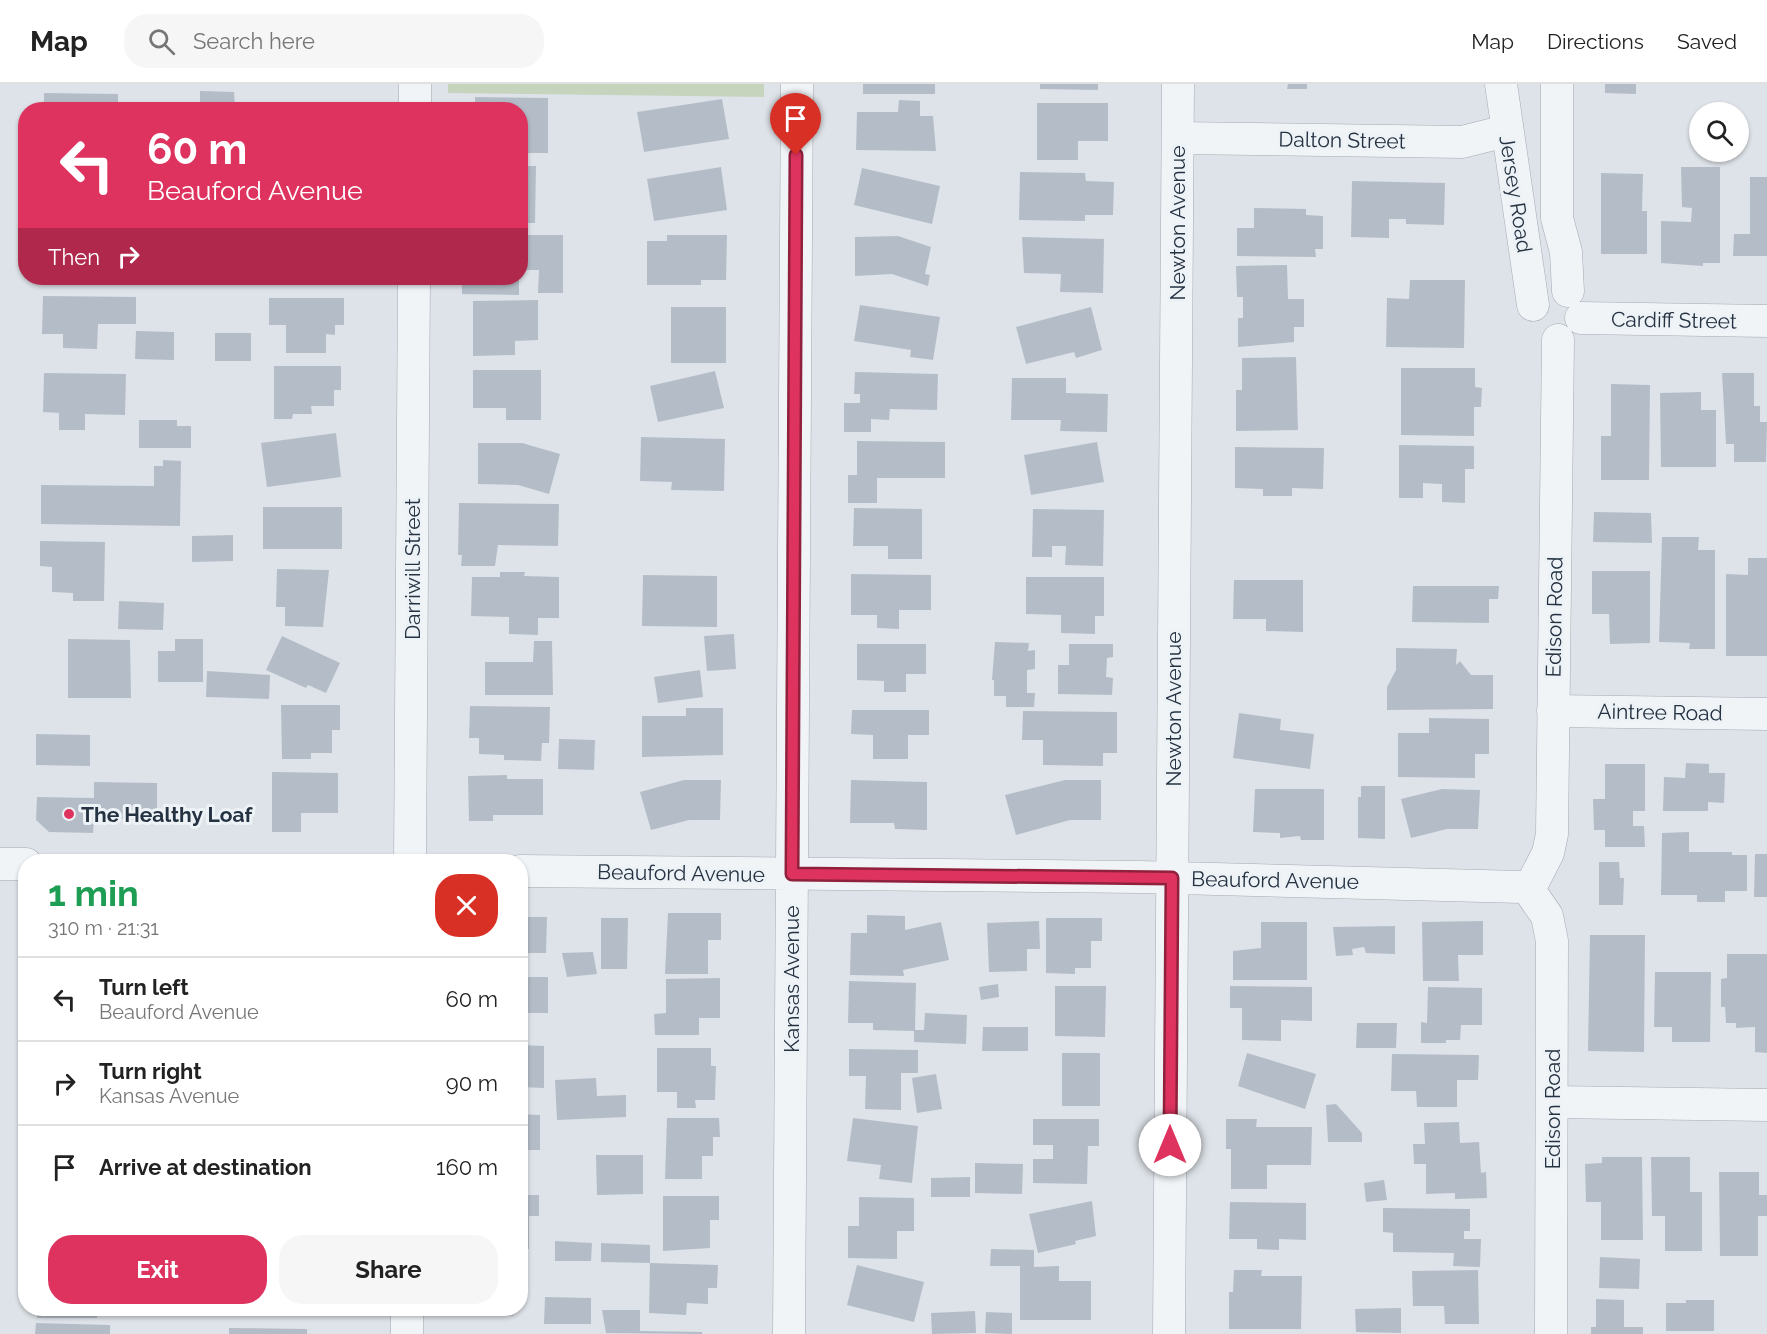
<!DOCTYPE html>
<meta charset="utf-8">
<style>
body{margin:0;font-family:Raleway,sans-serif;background:#f6f6f6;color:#222;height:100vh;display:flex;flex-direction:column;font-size:22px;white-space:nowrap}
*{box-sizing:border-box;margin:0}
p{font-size:20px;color:#767676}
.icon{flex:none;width:33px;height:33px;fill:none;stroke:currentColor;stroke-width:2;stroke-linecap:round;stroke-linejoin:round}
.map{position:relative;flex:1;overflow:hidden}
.sheet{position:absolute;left:18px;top:770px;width:510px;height:462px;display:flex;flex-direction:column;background:#fff;border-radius:24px;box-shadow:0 2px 4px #0004}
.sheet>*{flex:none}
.top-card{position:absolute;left:18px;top:18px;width:510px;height:183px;border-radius:24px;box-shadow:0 2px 4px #0004;background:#dd335e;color:#fff;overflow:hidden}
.controls{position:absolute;left:1689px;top:18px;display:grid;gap:12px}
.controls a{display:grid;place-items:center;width:60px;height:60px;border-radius:50%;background:#fff;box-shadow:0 2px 4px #0004;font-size:30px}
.pin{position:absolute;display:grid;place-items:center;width:51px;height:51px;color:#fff;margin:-62px -26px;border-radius:50% 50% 50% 0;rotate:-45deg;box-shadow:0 0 6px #0007}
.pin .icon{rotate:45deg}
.me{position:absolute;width:66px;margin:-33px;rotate:0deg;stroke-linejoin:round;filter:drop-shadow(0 0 4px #0008)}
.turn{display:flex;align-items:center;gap:21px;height:126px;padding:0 30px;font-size:27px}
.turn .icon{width:78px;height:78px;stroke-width:2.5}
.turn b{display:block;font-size:42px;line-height:51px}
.then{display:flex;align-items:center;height:57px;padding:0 30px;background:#0003;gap:12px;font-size:22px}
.round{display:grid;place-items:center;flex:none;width:63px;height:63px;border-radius:24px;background:#f6f6f6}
.head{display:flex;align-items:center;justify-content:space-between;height:102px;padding:0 30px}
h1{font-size:36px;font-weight:700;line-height:45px;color:#1e9e55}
.button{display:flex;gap:12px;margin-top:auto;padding:12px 30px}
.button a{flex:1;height:69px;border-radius:24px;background:#dd335e;color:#fff;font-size:24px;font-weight:700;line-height:69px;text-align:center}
.button a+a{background:#f6f6f6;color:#222}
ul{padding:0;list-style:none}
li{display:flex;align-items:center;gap:18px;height:84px;padding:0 30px;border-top:2px solid #e0e0e0}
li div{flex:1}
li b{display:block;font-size:22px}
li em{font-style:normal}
header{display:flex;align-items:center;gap:36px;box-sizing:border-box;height:84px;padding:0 30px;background:#fff;border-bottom:2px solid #e0e0e0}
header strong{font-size:28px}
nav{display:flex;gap:33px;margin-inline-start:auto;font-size:21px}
.search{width:420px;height:54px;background:#f6f6f6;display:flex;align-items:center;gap:15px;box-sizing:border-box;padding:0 21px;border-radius:24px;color:#767676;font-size:22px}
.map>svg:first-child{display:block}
.green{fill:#c6d4be}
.building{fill:#b4bdc7}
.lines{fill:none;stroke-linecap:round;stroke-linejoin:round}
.minor-casing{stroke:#a3aab4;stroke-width:33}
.minor{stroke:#f1f4f7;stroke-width:32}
.route-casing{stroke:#90213d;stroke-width:15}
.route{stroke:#dd335e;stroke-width:10}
.poi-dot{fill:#dd335e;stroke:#edf2f6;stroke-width:2}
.labels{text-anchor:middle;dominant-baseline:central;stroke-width:6;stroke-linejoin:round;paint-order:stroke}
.street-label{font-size:21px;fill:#253242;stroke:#edf2f6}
.poi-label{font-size:21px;font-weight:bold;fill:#253242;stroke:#edf2f6;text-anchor:start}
</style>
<header>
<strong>Map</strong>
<div class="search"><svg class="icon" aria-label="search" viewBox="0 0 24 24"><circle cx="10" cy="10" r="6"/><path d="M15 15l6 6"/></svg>Search here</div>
<nav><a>Map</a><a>Directions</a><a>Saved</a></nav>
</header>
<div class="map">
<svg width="1767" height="1250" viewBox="0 0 1767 1250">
<rect width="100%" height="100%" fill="#dee3e9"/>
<path class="green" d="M448,0h316v13l-316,-4z"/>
<path class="building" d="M863,0h72v10h-72z
M1040,0h58v6l-58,-1z
M1288,0h19v5h-20z
M1605,0h31v10l-31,-1z
M200,7l34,1 1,15 8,3h-43z
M44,9l74,1v16h-74z
M475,13l73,1v55h-23l-1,-12h-4v-31h-45z
M722,15l7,40 -85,13 -7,-40z
M899,16l21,1v15h13l3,35 -80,-1 1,-38h41z
M1037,19h71v38h-30v19h-41z
M317,22l37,1 3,3h-40z
M520,82h16l-1,57h-15z
M721,83l6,43 -73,11 -7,-42z
M1681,83h39v96h-17v3l-42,-3v-42l30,1 1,-14 -10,-1z
M862,84l78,18 -8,38 -78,-19z
M1020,88l65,1 1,8 28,1 -1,33h-28v6l-66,-1z
M1601,89l42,1 -1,37h5v43h-46z
M1750,93h17v79h-34l1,-22h16z
M1352,97l93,2 -1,42 -38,-1v-5h-17v19l-38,-1z
M1254,124l52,1v6l17,1v33h-8l1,8 -79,-1v-28h17z
M520,151h43v58h-25l1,-23h-19z
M667,151h60l-1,45h-25v5h-54v-44h20z
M898,152l33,11 -6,27 5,1 -2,11 -36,-12 -37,2v-39z
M1022,153l82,2 -1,54 -43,-1 1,-18 -37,-1z
M1287,181l1,34h16v28h-10v15l-56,5v-29h5v-21h-6l-1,-31z
M64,194h35v4l-35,-1z
M462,194h57v17l-57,-1z
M1410,196h55l-1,68 -78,-1 1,-49 22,1z
M43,212l93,1v27h-38l-1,25 -34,-1v-14h-21z
M269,214h75v27h-9v10l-9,-1v19h-40v-28h-17z
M538,216v40l-23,1v14l-42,1v-55z
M860,221l80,12 -7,43 -23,-3 1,-7 -57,-9z
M671,223h55v56h-55z
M1091,223l11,43 -26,8 -2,-6 -48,12 -10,-37z
M136,247l38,1v28l-39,-1z
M215,249h36v28h-36z
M1296,273l2,73 -62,1v-41h6v-32z
M274,282h67v24h-7v16h-23l1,8h-19l-1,5h-18z
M1401,284h74v19l7,1 -1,19h-7v29l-73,-1z
M473,286h68v50h-35v-12h-33z
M715,287l9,37 -66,14 -8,-36z
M855,288l83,2 -1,36 -47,-1 -1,11 -18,-1v13h-27v-29h16v-9h-6z
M44,289l82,1 -1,41 -40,-1v16h-26v-17l-16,-1z
M1722,289h32v33h6v16h7l-1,40h-32v-18h-8z
M1012,294h54v15l42,1 -1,38 -47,-1 1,-11h-50z
M1611,300l39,1 -1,95h-48v-44h10z
M1701,308v18h15v57h-55l-1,-74z
M139,336h38v6h14v22h-52z
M336,349l5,44 -74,10 -6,-44z
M641,353l84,2 -1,52 -53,-1 1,-8 -32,-1z
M857,357l88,1v36h-68v25h-29v-28h9z
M1097,358l7,40 -73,13 -7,-40z
M478,359h44l38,11 -11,40 -31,-9 -40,-1z
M1399,361l75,1v23h-9v34l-23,-1v-18l-19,-1v15h-24z
M1235,363l89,1 -1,41 -31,-1v8h-29v-7l-28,-1z
M163,376l18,1 -1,65 -139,-2v-39l113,1v-20h9z
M459,419l100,1 -1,42 -60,-1 -3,21h-34l1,-11h-4z
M263,423h79v42h-79z
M854,424l68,1v50h-34v-13h-35z
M1033,425l71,1 -1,56 -38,-1 1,-19h-14v11h-20z
M1594,428l57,1 1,30 -59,-1z
M233,451v26l-41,1v-26z
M1662,453h37l-1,13h17v99h-26l1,-6 -31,-1z
M40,457l65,1 -1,59h-31v-8l-21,-1v-25l-12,-1z
M1748,474h19v98h-41v-82l22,1z
M277,485l52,1 -6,57 -38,-1v-19h-9z
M1592,487h58v72l-40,1 -1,-30h-17z
M500,488h25l-1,4 35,1v41h-21v17l-29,-1v-17l-38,-1 1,-39h28z
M851,490l80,1v35h-32v19l-22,-1v-13h-26z
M643,491l74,1v51l-75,-1z
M1026,493h78v39h-9v18l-34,-1v-18l-35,-1z
M1234,496h69v52l-37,-1v-12h-33z
M1413,502h86l-1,13h-9v24l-77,-1z
M119,517l45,2 -1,27 -45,-1z
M734,550l2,35 -29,2 -3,-35z
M282,552l58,27 -14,30 -18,-8 -2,3 -40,-18z
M68,555l62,1 1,58h-63z
M175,555h28v43h-45v-31h17z
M534,557h18l1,54h-68v-33h48z
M995,558l34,1 -1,8 7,-1v19l-8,1v23h8l-1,14h-28v-11h-12v-16h-2z
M857,560h69v30h-20v18h-22v-11l-27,-1z
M1069,560h44v13l-6,1 -1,19 7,1 -1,17 -54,-1v-29h11z
M1396,564l61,1 -1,16 4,-4 11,14h22v34l-106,1v-23l9,-17z
M700,586l3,27 -45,6 -4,-26z
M207,587l63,4 -1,24 -63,-2z
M281,621h59v25h-8v23h-21v6h-29z
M470,622l80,1 -1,36h-7l-1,18 -37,-1v-5l-25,-1v-16h-10z
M686,624h37v47l-81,2v-41h44z
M852,626h77v25h-21v24h-35v-24l-22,-1z
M1023,627l94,1v41h-14v13l-60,-1v-25h-21z
M1239,629l42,6 -1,11 34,4 -4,35 -77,-11z
M1429,634l60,1v35h-14v24l-77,-1v-44h31z
M36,650l54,1v31l-54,-1z
M559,655l36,1 -1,30 -36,-1z
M1686,679l23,1v9h16l-1,30 -16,-1v9h-45l1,-34 21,1z
M1605,680h40v47h-12v15h11l1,21h-40v-17h-11l-1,-31h12z
M272,688l66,1v40h-37v19h-29z
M507,691v4h36v36h-50v6h-24l-1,-45z
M684,696h37l-1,40h-31l-38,10 -11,-38z
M851,696l76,2v48l-32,-1 -1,-6h-44z
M1065,696h36v40h-31l-54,15 -11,-40z
M94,698l63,1v39l-63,-5 -1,16 -44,-1 -13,-12 1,-23 57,1z
M1361,702h24v53l-27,-1v-41h3z
M1255,705h69v51h-23l-1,-4 -20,2v-5l-27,-1z
M1442,705l38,1 -2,39h-31l-36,9 -10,-39z
M1689,748v20h43v3h15v36h-22v11h-28v-7h-36l1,-62z
M1755,770h12v43h-13z
M1599,778h20l1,16h4l-1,27h-24z
M668,829h53v27h-13v34h-43z
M867,831l38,1v14l36,-8 8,38 -46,10 1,6 -54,-1 1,-42h16z
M520,833h27l-1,36h-18v17h-8z
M601,834h27l-1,51h-26z
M1046,834h56v23h-11v27h-16v6l-29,-1z
M1039,837l1,28h-13v22l-38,1 -2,-49z
M1483,837v34h-25l1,26h-36l-1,-59z
M1261,838h46v58h-74v-29l28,-3z
M1395,842v28l-29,-1 -2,-6 -12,2 1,6 -17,1 -3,-29z
M1590,851h55l-1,117 -56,-1z
M593,868l4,22 -30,3 -5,-24z
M1727,870h40v99l-12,-1v-25l-19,1v-5h-10l-1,-16h-4v-28l6,-1z
M1655,888h56l-1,70h-38v-15h-18z
M520,893h28v36h-28z
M720,894v40h-21v17h-44l-1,-21 12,-1v-34z
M849,897l67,2 -1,47h9l1,-17 42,2 -1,29 -52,-2v-11l-41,-1v-7h-25z
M998,900l1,13 -18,3 -2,-13z
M1055,902h51l-1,51 -50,-1z
M1230,902l82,1v34l-31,-1v21l-39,-1v-32h-12z
M1428,903l54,1v37h-21l-1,15h-14v3h-25v-21l6,1z
M1357,939h40l-1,25h-40z
M983,943h45v24h-46z
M520,961l24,1v42l-24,-1z
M657,964h54v18h5l-1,34h-20l1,8h-19v-16h-20z
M849,965l69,1v23h-17v37l-36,-1 1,-33h-17z
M1062,969h38v53h-38z
M1247,969l69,21 -11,35 -67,-23z
M1392,970l87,1 -1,25h-21v27h-40l-1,-16h-25z
M936,990l6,35 -25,4 -5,-35z
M596,994l1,18 29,-1v22l-69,3 -2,-40z
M1336,1020l26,29v9h-34l-2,-37z
M520,1030l20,1v35h-15v31h-5z
M667,1034h52l1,19h-7v19h-11v23h-37z
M853,1034l65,8 -6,57 -33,-4 2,-14 -34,-4z
M1033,1035h66v27h-11l-1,38 -54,-1v-24h20v-14h-20z
M1226,1035h31l-1,8h56l-1,38h-44v24h-36v-40h-5z
M1459,1038l1,21 19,-1 2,31 5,-1 1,26 -32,1v-6l-29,1v-30h-12l-1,-20h12l-1,-21z
M596,1071h47v39l-46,1z
M1602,1073h40l1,83h-42v-38h-15l-1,-38 17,-1z
M1651,1073h39v35h12v59h-37v-35h-13z
M975,1079l48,1 -1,30 -47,-1z
M1719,1088h40v23h8v21h-9v40h-38z
M970,1093v20h-39v-19z
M1384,1096l3,20 -21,2 -2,-19z
M520,1111h19v21h-10v33h-9z
M663,1112h56v24h-9v28l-47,3z
M859,1113l55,1v33h-17v28l-49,-1v-32h11z
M1092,1117l4,35 -21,5 1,3 -38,9 -9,-39z
M1230,1118l76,1v37l-27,-1v11l-22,-1v-10h-28z
M1383,1124l87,1v22h-6v8h17l-1,28 -27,-1 1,-13 -61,-1v-19l-10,-1z
M555,1157l37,2 -1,18h-36z
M601,1159l49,2v18l-49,-1z
M991,1165l43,1v17l25,-1v15h32v39h-71v-54h-30z
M1600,1173l40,2 -1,30 -40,-1z
M520,1178h8v33h-8z
M650,1179l68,2 -1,23h-9v16l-21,-1 -1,12 -37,-2z
M857,1181l67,17 -10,40 -67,-17z
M1234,1186h28l-1,6h41l-1,53h-72v-37h4z
M1478,1186l1,54h-34l-1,-18h-31l-1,-35z
M545,1213l46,1v26h-47z
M1596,1215l28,1v27h19v7h-52v-7h5z
M1686,1216h28v31h-48v-28h20z
M37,1224h61l-1,10h-60z
M293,1224h33v8l-33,-1z
M480,1224h33v8h-33z
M1401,1224v25l-45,-1 -1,-23z
M602,1226h38v21l62,1v2l-96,-1z
M975,1227l1,22 -44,1 -1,-21z
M986,1228l26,1v21l-27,-1z
M36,1239l74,2v9h-75z
M229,1244l78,1v5h-78z"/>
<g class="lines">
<g class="minor-casing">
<path id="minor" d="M1501,0l32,221
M1557,0v134l9,34 2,39
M415,26v-26
M1178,54l284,4 44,-11
M1581,234l186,3
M1553,627l214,3
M410,777l4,-583
M0,780h26
M520,787l620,6 381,10 8,3 19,-37 4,-19 6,-494
M1529,806l18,26 5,25 -1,393
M1552,1018l215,3
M407,1250v-26
M789,1250l8,-1250
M1169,1250l9,-1250"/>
</g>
<use href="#minor" class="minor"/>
</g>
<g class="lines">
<g class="route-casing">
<path id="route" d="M796,71l-4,719 380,4 -2,267"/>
</g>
<use href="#route" class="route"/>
</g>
<circle class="poi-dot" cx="69" cy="730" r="6"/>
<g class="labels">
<g class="street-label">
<text transform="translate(1342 56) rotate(1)">Dalton Street</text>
<text transform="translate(1516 110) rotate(81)">Jersey Road</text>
<text transform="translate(1177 139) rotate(-90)">Newton Avenue</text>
<text transform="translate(1674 236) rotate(1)">Cardiff Street</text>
<text transform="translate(412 485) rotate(-90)">Darriwill Street</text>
<text transform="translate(1554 533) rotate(-89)">Edison Road</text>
<text transform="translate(1173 625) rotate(-90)">Newton Avenue</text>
<text transform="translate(1660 628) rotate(1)">Aintree Road</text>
<text transform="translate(681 789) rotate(1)">Beauford Avenue</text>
<text transform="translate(1275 796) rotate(1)">Beauford Avenue</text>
<text transform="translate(791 895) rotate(-90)">Kansas Avenue</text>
<text transform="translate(1552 1025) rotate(-90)">Edison Road</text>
</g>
<g class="poi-label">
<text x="81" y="730">The Healthy Loaf</text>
</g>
</g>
</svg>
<div class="controls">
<a><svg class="icon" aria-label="search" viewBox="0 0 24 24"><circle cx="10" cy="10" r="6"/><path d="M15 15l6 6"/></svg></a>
</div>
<div class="pin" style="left:796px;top:71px;background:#d93025"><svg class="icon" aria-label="arrive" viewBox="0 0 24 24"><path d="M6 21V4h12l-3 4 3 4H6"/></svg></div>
<svg class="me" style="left:1170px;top:1061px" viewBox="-20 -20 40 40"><circle r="19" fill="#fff"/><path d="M0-13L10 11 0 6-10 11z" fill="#dd335e"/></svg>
<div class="top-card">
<div class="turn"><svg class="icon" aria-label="left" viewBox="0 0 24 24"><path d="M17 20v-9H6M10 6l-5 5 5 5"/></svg><div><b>60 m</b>Beauford Avenue</div></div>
<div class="then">Then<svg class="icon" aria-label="right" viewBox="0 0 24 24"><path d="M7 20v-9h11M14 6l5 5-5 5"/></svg></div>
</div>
<section class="sheet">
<div class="head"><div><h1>1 min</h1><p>310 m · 21:31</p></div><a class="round" style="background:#d93025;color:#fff"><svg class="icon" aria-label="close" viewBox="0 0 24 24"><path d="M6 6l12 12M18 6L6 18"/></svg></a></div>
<ul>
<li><svg class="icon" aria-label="left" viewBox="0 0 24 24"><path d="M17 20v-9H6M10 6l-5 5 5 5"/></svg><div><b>Turn left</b><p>Beauford Avenue</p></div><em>60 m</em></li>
<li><svg class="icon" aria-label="right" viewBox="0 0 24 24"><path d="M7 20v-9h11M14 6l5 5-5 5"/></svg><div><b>Turn right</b><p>Kansas Avenue</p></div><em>90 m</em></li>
<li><svg class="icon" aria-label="arrive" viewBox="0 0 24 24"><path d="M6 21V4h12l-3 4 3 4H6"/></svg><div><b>Arrive at destination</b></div><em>160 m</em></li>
</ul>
<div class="button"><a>Exit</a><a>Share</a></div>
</section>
</div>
